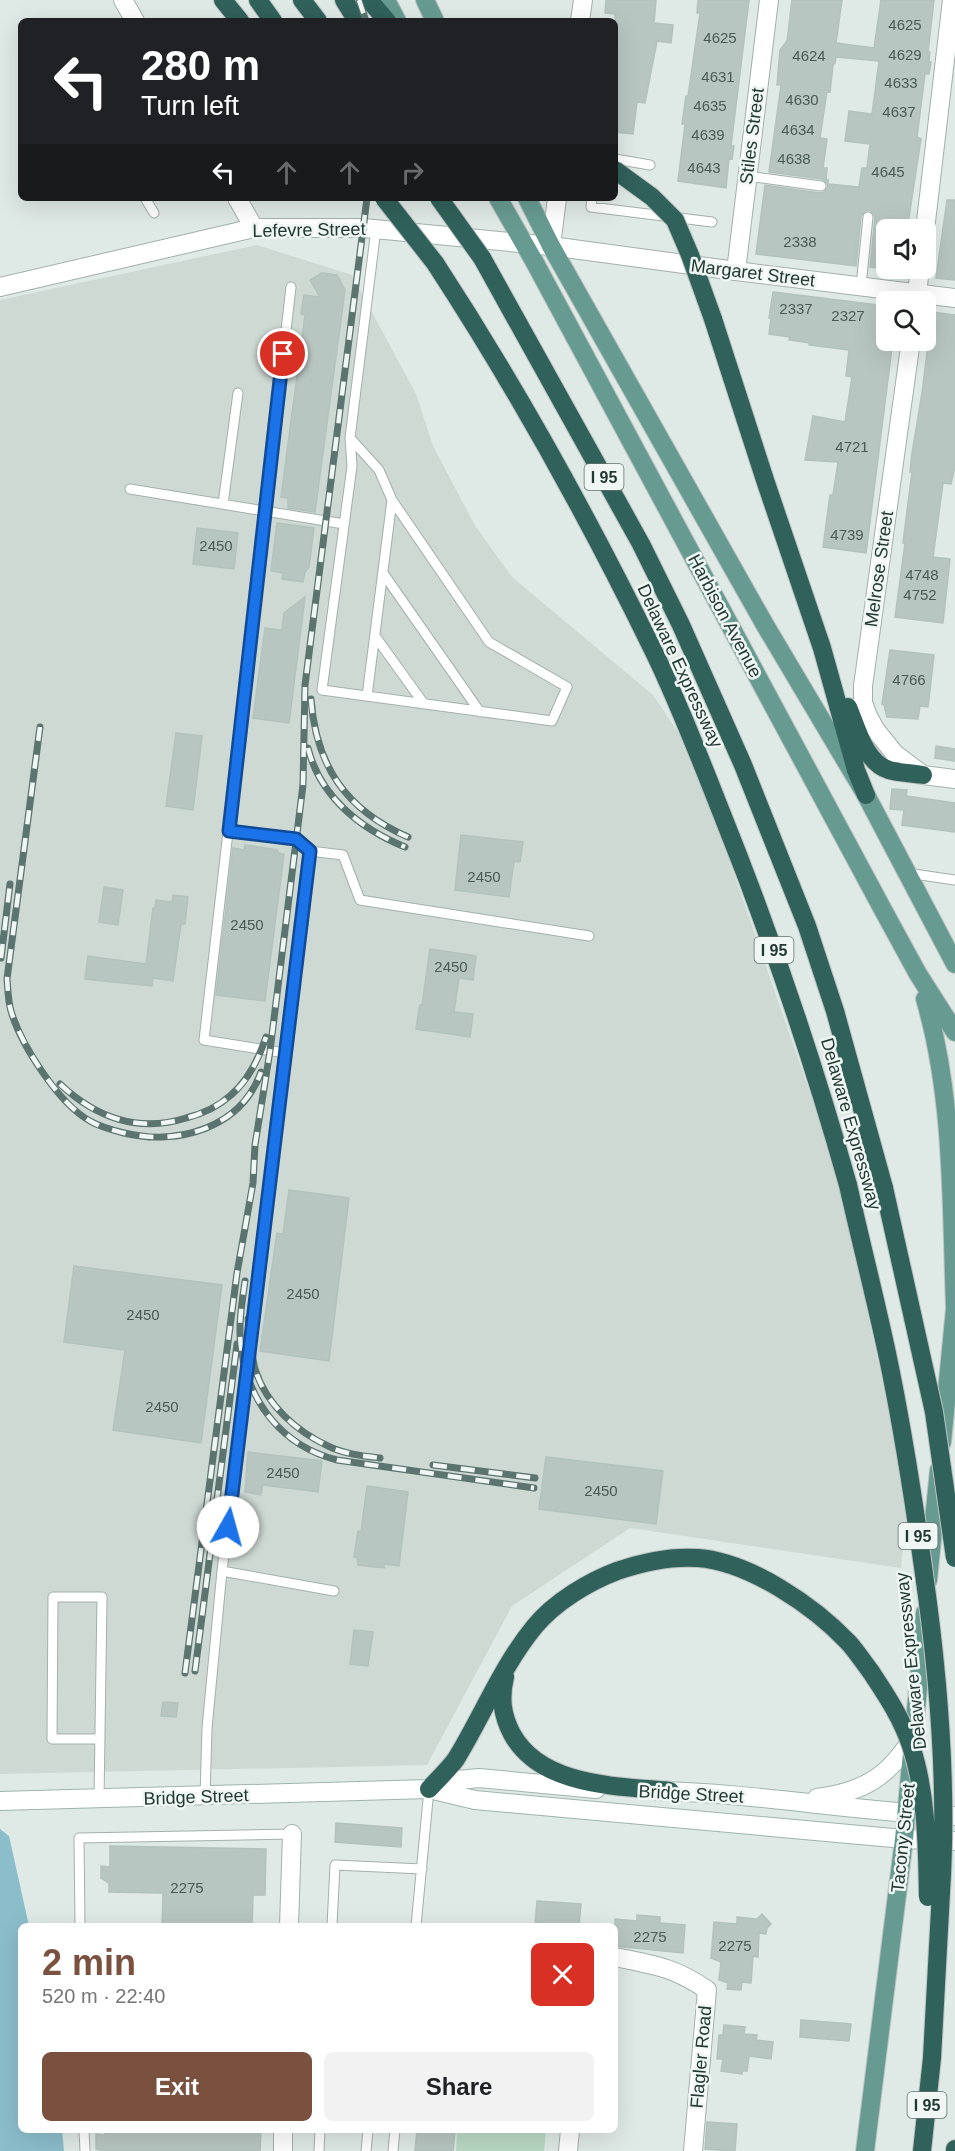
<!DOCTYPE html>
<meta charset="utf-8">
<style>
body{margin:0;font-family:Arial,sans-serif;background:#f2f2f2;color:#202124;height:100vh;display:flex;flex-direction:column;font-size:22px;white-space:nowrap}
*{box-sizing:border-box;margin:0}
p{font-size:20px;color:#757577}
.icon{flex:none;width:33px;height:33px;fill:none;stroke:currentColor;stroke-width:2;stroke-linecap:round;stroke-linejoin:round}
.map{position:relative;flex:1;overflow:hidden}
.panel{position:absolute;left:18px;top:1923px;width:600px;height:210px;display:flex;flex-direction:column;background:#fff;border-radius:9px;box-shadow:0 6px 24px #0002}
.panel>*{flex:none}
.guide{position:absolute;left:18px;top:18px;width:600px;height:183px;border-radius:9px;box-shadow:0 6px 24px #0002;background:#202124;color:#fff;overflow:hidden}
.buttons{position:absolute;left:876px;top:219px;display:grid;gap:12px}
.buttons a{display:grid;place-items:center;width:60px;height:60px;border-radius:9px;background:#fff;box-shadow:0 6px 24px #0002;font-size:30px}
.pin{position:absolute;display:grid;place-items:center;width:51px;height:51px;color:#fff;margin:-26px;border:3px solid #fff;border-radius:50%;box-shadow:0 2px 6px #0007}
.me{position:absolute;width:66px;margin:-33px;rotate:7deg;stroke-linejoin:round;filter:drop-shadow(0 0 4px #0008)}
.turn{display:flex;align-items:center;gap:21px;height:126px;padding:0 24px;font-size:27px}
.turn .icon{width:78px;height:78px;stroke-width:2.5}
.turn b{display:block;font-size:42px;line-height:51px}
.lanes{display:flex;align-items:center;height:57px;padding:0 24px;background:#0003;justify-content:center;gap:30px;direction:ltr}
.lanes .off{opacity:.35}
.round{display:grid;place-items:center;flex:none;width:63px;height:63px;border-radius:9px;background:#f2f2f2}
.overview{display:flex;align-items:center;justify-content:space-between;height:102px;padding:0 24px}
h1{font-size:36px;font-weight:700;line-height:45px;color:#7a503f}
.button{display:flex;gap:12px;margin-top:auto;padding:12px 24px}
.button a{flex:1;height:69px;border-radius:9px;background:#7a503f;color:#fff;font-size:24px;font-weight:700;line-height:69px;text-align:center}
.button a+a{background:#f2f2f2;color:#202124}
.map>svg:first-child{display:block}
.built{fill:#ced9d4}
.green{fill:#b9d9c4}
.water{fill:#8bbdcb}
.building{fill:#b8c6c1;stroke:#b2c2bc;stroke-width:1.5;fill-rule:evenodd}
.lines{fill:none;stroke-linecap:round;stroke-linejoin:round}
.service-casing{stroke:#a3b0ac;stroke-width:11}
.minor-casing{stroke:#a3b0ac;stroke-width:20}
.tertiary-casing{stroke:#a3b0ac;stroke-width:20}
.secondary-casing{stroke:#9fb4ae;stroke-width:20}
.primary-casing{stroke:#bdc3c2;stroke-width:20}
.motorway-casing{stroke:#bdc3c2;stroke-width:20}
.service{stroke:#fff;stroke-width:9}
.minor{stroke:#fff;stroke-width:18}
.tertiary{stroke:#fff;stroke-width:18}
.secondary{stroke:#fff;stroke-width:18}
.primary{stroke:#679b91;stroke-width:18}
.motorway{stroke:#30615a;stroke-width:18}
.rail-casing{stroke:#5c746f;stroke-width:7}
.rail{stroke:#eff6f3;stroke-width:4.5;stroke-dasharray:14;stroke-linecap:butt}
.motorway-bridge-casing{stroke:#bdc3c2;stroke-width:20;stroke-linecap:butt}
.motorway-bridge{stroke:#30615a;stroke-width:18}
.route-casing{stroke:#114b97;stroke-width:15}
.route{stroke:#1a73e8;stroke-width:10}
.labels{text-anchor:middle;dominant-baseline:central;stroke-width:5;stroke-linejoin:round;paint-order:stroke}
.number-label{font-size:15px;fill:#485c56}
.shield{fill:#eff6f3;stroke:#60716d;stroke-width:1.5}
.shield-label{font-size:16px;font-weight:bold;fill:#223833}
.street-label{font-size:18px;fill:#223833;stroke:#eff6f3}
</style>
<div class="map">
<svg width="955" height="2151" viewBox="0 0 955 2151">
<rect width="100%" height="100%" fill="#dfe9e5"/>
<path class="built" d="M257,245l95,30 64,119 17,52 41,78 38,53 141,118 39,58 144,415 72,331 -7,69 -271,-40 -118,78 -85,159 -427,9v-1474z"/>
<path class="green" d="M457,2130h89l-2,21h-88z"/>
<path class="water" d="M0,1829l9,7 20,90h-8v204h41l2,21h-64z"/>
<path class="building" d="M606,0h50l-2,23 19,2 -2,18 -14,-2 -12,62 -8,-1 -4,32 -18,-2v-118l-10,-1z
M698,0h51l-18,146h3l-2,13 -3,-1 -3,30 -48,-7 7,-57h-3l4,-28h2l12,-83h-3z
M792,0h50l-6,43 38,5 7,-48h53l-6,52h2l-1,10h2l-2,12h-4l-8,63 4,2 -14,91h-21v39l-16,-2 5,-49 -1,-4 -5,-4 -4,1 -4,5 -5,50 -100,-12 9,-69 55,8 4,-1 4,-5 -1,-4 -5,-4 -53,-7 12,-87h-4l3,-35 7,-9zM836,57l43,4 -7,53 -23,-3 -4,30 25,3 -3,24h-5l-3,19 -31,-3v-4h-2l1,-12h-4l4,-29 -7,-1 7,-47 3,1 3,-27 2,-2z
M947,200h8v80l-19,-2z
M322,273l15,2 8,15 -30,222 -27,-4v-10l-7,-1 24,-182 -4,-1 3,-19 16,2 -10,-17z
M773,292l113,14v34h7l-27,213 -43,-6 7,-52h3l5,-33 -33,-2 8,-44 32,6 7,-45 -6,-1 3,-26 -40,-5 1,-2 -21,-3 1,-3 -21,-3 2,-16h-2z
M932,312l23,3v151l-4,18 -8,-1 -10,74 17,2 -7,64 -48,-6 10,-74h-2l9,-71h-2l2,-19 10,-60z
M277,523l37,5 -5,39 -4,5 -2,10 -21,-3 1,-6 -12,-2z
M197,528l41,5 -4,36 -41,-5z
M305,597l-16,126 -36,-5 12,-90 17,2 2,-17z
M890,650l44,5 -6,52 -8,-1 -2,13 -31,-2 -3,-12 -2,-1z
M176,733l26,3 -9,74 -27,-4z
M936,746l19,3v12l-20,-3z
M892,789l15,1 -1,6 49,7v29l-53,-7 2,-15 -14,-1z
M461,835l62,7 -3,20 -6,-1 -5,36 -54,-7z
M245,845l33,5v3l6,1 -19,147 -49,-6 17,-147 11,2z
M104,887l19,3 -5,35 -19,-3z
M173,895l15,2 -3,27h-4l-8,57 -20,-3 -1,8 -67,-7 3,-23 58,8 7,-56h2l1,-8 16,2z
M430,949l46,7 -3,24 -14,-2 -5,34 19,2 -3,23 -54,-8 3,-20 1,-4h2z
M289,1190l60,8 -20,163 -69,-10 17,-118 6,1z
M74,1266l148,19 -21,158 -88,-13 12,-80 -61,-8z
M248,1452l74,9 -4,31 -55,-7 -2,10 -16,-3z
M546,1457l117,14 -7,53 -117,-15z
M367,1486l41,6 -9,74 -15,-2v4l-26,-3 -1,-8h-3l4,-26 3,1z
M354,1630l19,2 -5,34 -18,-2z
M163,1702l15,1 -2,14 -15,-1z
M336,1823l66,5 -1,19 -66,-5z
M110,1846l156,3 -1,46h-12l-1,31h-90l1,-33 -54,-1v-9l-8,-5v-12l9,1z
M537,1901l44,3 -2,22h-44z
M762,1914l9,10 -4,4 -1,6 -7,-1 -1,24 -5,-1 -2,27 -9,-1 -1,8 -14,-1 1,-6 -9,-3 2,-18 -10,-4 3,-36 23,2v-7l20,2z
M637,1915l23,2v6l25,2 -2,28 -68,-7v-27l22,2z
M801,2020l50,4 -2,17 -49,-4z
M724,2025l21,2 -1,7 13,1 -1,5 17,2 -2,17 -22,-3 -2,15h-5v3l-21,-3 2,-12h-6l2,-24h4z
M707,2122l30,2 -2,27 -30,-2z
M105,2130h156l-1,21h-158l-6,-2v-15l9,1z
M417,2130h38l-2,21h-38z"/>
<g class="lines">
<g class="service-casing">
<path id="service" d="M615,159l35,6
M747,176l74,10
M145,198l9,15
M592,198l-1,9 121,15
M861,286l7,-69
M350,438l29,32 13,30
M130,489l214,35
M223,504l15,-111
M383,573l97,139
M375,636l49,68
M367,696l25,-196 97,142 78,45 -15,34 -230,-31 30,-224 -2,-28 26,-209
M229,831l67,8 14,12
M907,873l48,7
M285,1053l-81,-13 87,-753
M222,1571l28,-235 60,-485 33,4 17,45 229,36
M205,1797l2,-69 15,-157 112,20
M99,1800l3,-203h-49l-1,142h48
M80,1926l-1,-88 213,-4
M332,1926l3,-61 87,4
M416,1926l13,-137
M84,2130l1,21
M319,2151l1,-21
M366,2151l2,-21
M393,2151l2,-21"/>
</g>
<g class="minor-casing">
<path id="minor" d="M580,21l3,-21
M925,230l27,-230
M551,246l6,-48
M736,271l33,-271
M916,302l4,-34
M911,340l-48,346v16l4,12 8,15 20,25 28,21 32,4
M289,1926l3,-92
M615,1957c39,8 59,10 92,33l-14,161
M283,2151v-21
M568,2151l2,-21"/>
</g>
<g class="tertiary-casing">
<path id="tertiary" d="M123,0l12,21
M237,198l17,30
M0,287l254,-59h110l187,18 185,25 219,27"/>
</g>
<g class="secondary-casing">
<path id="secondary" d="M429,1789l46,11 429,39 51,2
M657,1791c100,2 198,21 298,25
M817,1798c47,-6 73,-22 97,-63
M0,1801l429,-12 29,-9 21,-2 117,11"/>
</g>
<g class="primary-casing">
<path id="primary" d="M386,0l11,21
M425,0l10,21
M498,198l36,63 348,647 36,66 37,58
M527,198l24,48 214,379 101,170 89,169
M925,999c29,99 26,205 30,308
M942,1442l13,-133
M928,1580l11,-110
M865,2151l39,-312 21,-226"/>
</g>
<g class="motorway-casing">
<path id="motorway" d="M223,0l17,21
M258,0l15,21
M302,0l16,21
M344,0l13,21
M369,0l18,21
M482,258l159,286 40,81 62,140 64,161 28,85 49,177
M435,263c81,124 153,254 218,387 25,51 46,106 67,159 50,124 92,248 128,376
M713,319l52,161 57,168 34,122 10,25
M848,707c9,21 17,56 41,63 11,3 23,3 34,5
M505,1677c-5,21 -3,38 7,57 29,53 106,52 158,57
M429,1789c9,-10 19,-19 27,-30 27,-44 46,-93 79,-133 20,-24 53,-44 82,-55 26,-9 53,-15 81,-13 52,4 116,48 151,85 8,9 15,20 22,29
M922,2151l10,-93 9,-166
M955,2151v-2"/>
</g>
<use href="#service" class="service"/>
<use href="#minor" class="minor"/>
<use href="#tertiary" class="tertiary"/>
<use href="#secondary" class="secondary"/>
<use href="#primary" class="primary"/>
<use href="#motorway" class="motorway"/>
<g class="rail-casing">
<path id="rail" d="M359,0l7,21
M311,699c5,67 35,111 97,138
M40,727l-33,252c1,11 1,22 4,32 10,34 48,93 79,110 10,6 22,9 34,12 54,13 117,-5 137,-61
M308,748c12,49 53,81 97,99
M1,958l9,-74
M60,1084c36,34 79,49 126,34 16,-4 33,-12 45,-23 18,-15 28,-37 35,-58
M245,1281c-3,21 -7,45 -4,66 7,55 41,99 96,113l197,28
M248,1319c2,16 3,34 7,50 11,36 42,63 75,78 15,7 34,9 50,11
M433,1465l102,13
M195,1671l42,-327
M185,1673l52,-400 16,-90 2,-38 15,-94 33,-266 2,-100 62,-487"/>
</g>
<use href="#rail" class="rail"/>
<g class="motorway-bridge-casing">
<path id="motorway-bridge" d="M615,170l37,27 23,23 15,35 23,64
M384,198l51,65
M439,198l43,60
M848,1185c13,58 28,116 40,173 15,72 26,144 36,216 15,105 24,212 17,318
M884,1188l50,224 21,146
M871,1672c16,24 31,47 40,74 16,48 16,101 17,151"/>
</g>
<use href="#motorway-bridge" class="motorway-bridge"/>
</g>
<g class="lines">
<g class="route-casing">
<path id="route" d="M228,1527l82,-676 -14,-12 -67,-8 54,-477"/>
</g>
<use href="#route" class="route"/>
</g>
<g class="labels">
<g class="number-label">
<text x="905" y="24">4625</text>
<text x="720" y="37">4625</text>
<text x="905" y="54">4629</text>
<text x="809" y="55">4624</text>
<text x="718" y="76">4631</text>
<text x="901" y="82">4633</text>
<text x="802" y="99">4630</text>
<text x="710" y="105">4635</text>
<text x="899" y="111">4637</text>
<text x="798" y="129">4634</text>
<text x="708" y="134">4639</text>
<text x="794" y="158">4638</text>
<text x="704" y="167">4643</text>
<text x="888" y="171">4645</text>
<text x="800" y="241">2338</text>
<text x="796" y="308">2337</text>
<text x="848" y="315">2327</text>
<text x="852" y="446">4721</text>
<text x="847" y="534">4739</text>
<text x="216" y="545">2450</text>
<text x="922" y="574">4748</text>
<text x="920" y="594">4752</text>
<text x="909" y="679">4766</text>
<text x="484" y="876">2450</text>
<text x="247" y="924">2450</text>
<text x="451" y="966">2450</text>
<text x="303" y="1293">2450</text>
<text x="143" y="1314">2450</text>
<text x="162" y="1406">2450</text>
<text x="283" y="1472">2450</text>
<text x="601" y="1490">2450</text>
<text x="187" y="1887">2275</text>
<text x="650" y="1936">2275</text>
<text x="735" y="1945">2275</text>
</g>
<g class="shield">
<rect x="584.5" y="464" width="39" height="26" rx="4.5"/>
<rect x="754.5" y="937" width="39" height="26" rx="4.5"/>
<rect x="898.5" y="1523" width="39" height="26" rx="4.5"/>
<rect x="907.5" y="2092" width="39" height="26" rx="4.5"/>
</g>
<g class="shield-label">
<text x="604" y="477">I 95</text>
<text x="774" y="950">I 95</text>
<text x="918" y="1536">I 95</text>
<text x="927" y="2105">I 95</text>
</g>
<g class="street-label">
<text transform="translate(752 136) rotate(-83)">Stiles Street</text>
<text transform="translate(309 230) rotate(-1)">Lefevre Street</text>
<text transform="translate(753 273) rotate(7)">Margaret Street</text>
<text transform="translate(879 569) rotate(-82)">Melrose Street</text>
<text transform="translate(725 616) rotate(62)">Harbison Avenue</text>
<text transform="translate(680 666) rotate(65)">Delaware Expressway</text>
<text transform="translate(851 1124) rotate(74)">Delaware Expressway</text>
<text transform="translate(911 1661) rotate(-96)">Delaware Expressway</text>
<text transform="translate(691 1794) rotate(3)">Bridge Street</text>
<text transform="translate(196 1797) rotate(-2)">Bridge Street</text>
<text transform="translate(903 1838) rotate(-84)">Tacony Street</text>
<text transform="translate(701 2057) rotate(-85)">Flagler Road</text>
</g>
</g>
</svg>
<div class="buttons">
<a><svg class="icon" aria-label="sound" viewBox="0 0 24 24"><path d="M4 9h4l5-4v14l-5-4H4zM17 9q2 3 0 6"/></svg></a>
<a><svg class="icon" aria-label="search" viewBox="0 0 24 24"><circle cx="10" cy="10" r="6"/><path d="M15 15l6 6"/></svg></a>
</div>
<div class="pin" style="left:283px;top:354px;background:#d93025"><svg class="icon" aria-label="arrive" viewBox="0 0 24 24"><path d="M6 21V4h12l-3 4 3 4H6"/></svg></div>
<svg class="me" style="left:228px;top:1527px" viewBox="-20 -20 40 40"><circle r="19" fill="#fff"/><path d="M0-13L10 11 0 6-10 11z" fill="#1a73e8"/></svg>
<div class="guide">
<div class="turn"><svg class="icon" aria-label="left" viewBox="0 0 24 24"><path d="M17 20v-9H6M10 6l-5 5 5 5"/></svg><div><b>280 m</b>Turn left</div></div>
<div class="lanes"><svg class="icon" aria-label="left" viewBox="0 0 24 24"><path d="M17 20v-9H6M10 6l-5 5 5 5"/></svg><svg class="icon off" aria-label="ahead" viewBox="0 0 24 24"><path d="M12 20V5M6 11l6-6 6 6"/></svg><svg class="icon off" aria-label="ahead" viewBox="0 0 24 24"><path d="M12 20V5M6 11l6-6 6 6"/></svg><svg class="icon off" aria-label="right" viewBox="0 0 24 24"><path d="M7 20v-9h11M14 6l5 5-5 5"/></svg></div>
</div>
<section class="panel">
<div class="overview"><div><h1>2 min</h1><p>520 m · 22:40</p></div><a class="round" style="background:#d93025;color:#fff"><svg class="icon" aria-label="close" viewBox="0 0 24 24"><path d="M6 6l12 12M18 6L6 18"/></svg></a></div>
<div class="button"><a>Exit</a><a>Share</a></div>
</section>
</div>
